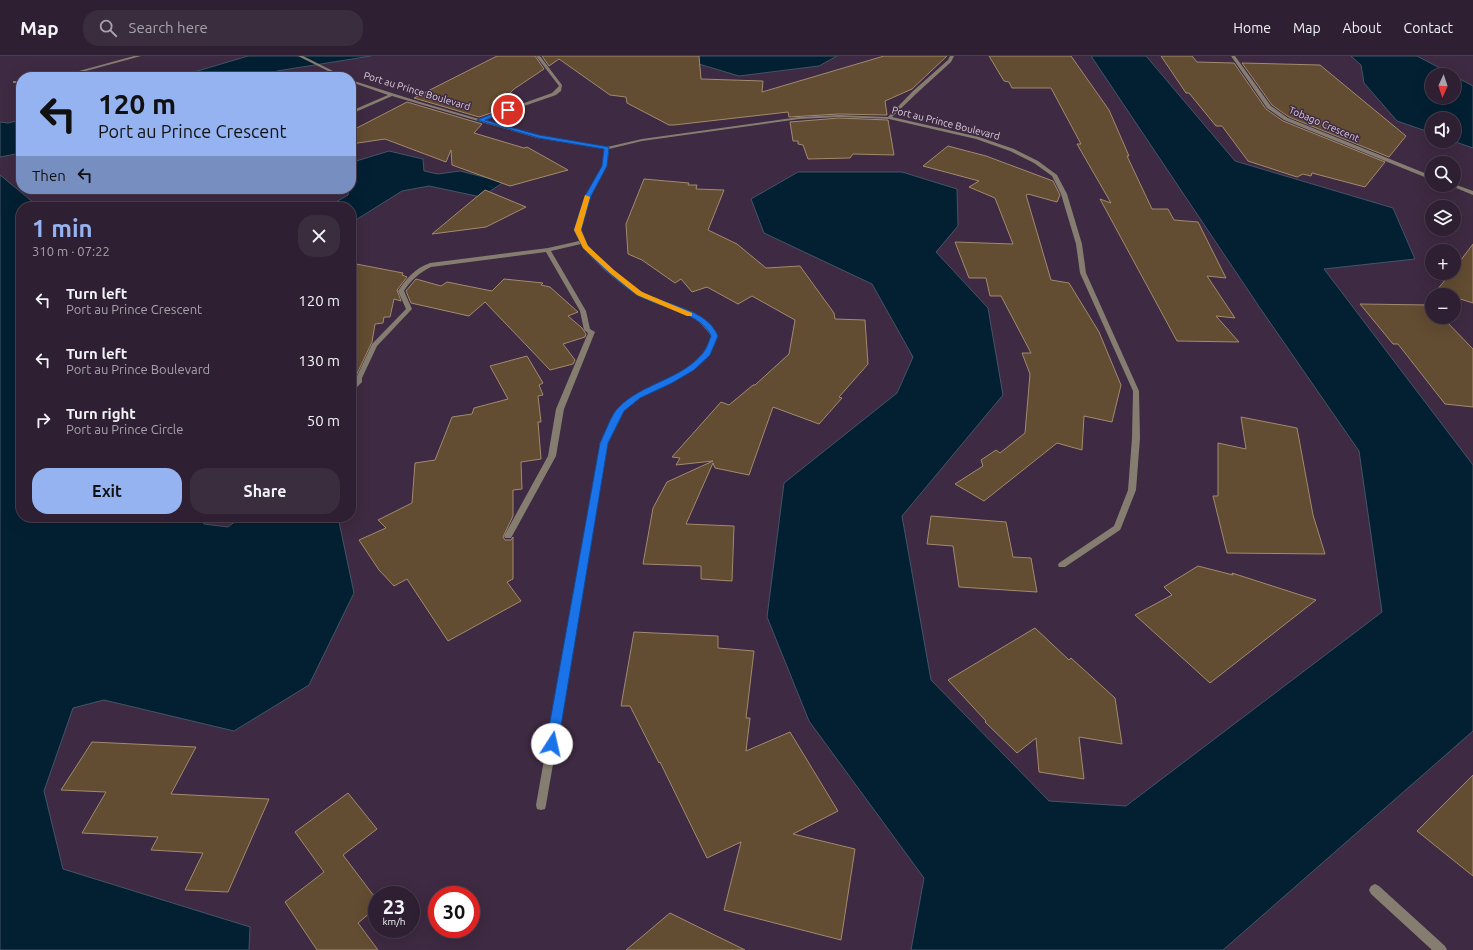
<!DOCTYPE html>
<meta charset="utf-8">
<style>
body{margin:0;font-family:Ubuntu,sans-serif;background:#3a2d3e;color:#f1f3f6;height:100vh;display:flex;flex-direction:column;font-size:15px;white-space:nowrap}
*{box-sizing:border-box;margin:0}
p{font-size:13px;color:#a7a3ac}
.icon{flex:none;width:22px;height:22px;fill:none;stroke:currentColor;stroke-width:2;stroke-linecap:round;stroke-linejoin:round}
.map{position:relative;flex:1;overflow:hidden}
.details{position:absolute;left:16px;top:146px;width:340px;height:320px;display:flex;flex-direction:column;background:#2e2032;border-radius:16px;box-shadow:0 4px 16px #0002,0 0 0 1px #493e4d}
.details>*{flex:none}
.top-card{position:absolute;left:16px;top:16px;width:340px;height:122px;border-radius:16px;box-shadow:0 4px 16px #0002,0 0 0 1px #493e4d;background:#95b2f1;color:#111;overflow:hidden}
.needle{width:26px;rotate:183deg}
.controls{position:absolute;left:1425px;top:12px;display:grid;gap:8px}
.controls a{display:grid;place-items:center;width:36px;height:36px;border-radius:50%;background:#2e2032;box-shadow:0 4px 16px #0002,0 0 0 1px #493e4d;font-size:20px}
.speed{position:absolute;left:368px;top:830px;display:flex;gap:8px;font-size:20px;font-weight:700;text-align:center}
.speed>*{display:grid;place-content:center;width:52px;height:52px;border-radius:50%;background:#2e2032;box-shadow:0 4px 16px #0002,0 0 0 1px #493e4d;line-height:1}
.speed small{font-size:10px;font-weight:400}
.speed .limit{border:6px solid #d22;background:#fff;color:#111}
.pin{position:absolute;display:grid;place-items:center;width:34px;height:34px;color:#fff;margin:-17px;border:2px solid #fff;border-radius:50%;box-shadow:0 1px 4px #0007}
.me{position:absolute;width:44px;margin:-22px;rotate:10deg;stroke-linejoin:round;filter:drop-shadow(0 0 3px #0008)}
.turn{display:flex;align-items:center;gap:14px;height:84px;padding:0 16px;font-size:18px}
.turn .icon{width:52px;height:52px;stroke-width:2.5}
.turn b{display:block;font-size:28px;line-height:34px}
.then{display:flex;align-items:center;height:38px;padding:0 16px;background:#0003;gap:8px;font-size:15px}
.round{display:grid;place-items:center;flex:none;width:42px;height:42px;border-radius:16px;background:#3a2d3e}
.head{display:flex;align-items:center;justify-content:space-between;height:68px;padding:0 16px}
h1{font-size:24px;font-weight:700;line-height:30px;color:#95b2f1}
.button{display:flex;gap:8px;margin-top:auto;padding:8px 16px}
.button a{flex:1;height:46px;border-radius:16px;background:#95b2f1;color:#111;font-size:16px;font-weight:700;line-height:46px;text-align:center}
.button a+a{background:#3a2d3e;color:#f1f3f6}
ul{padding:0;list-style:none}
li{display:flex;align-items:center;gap:12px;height:60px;padding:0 16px}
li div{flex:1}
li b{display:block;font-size:15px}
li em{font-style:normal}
header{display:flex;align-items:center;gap:24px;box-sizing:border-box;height:56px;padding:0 20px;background:#2e2032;border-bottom:1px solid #493e4d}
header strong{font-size:19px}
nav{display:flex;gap:22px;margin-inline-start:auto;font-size:14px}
.search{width:280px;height:36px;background:#3a2d3e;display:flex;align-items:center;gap:10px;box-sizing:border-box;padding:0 14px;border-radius:16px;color:#a7a3ac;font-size:15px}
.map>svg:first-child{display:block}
.water{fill:#032033;stroke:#445466}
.building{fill:#624c32;stroke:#a28a6e}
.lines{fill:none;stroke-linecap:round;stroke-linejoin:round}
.minor{fill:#857e70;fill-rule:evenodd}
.route{fill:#1a73e8;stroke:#114b97}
.slow{fill:#f59e0b}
.labels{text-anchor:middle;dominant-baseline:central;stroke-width:3;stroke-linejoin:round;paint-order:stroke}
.far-street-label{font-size:10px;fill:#dccfde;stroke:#3e2a42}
</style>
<header>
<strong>Map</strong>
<div class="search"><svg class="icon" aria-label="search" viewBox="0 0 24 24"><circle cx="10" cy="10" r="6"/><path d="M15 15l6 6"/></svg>Search here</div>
<nav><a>Home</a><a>Map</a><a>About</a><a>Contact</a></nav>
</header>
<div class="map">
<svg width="1473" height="894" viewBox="0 0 1473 894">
<rect width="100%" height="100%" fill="#3e2a42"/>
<path class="water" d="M248,0h123l-94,15 -18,6h-82z
M681,0h156l-18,10 -80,10 -57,-17z
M1091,0h55l89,105 158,47 22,51 -91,10 149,196v266l-250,219h-312l13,-72 -115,-157 -42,-104 17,-134 113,-90 16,-36 -41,-73 -108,-51 -13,-34 47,-27h104l55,17 1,37 -22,26 52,56 15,87 -101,121 29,164 118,121 77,5 256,-194 -23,-161 -99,-143z
M1351,0h66l36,19h-21v22h22v-21l19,10v62l-20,-7 1,-22h-22v14l-35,-12 -33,-38 -3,-18z
M21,64v33l-21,4v-35l8,1z
M389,95l34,8 1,12 14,3 22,-3 44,11 -23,15 -52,-11 -27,5 -51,32v-16h-24l21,-12 1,-6h2l2,-27z
M0,119l39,32h-18v310h182l1,7 24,3 13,-10h97l16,76 -45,92 -75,46 -130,-31 -31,8 -29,83 19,78 187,58 -1,23h-249z"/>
<path class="building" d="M497,0h38l9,13 -30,20 -23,24 -12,4 -65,-19z
M542,0h157l2,23 62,2 -1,11 122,-36h63l-35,33 -27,12 2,14 -48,-1 -50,3 -1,-5 -114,13h-5l-42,-22 -1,-6 -16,-2 -51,-36 -10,7z
M989,0h82l38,54 20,46h-2l25,53h16l6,11 24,2 28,56 -19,-2 28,42 -19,-2 23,26 -62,-1 -77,-142 11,4 -34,-59h4l-30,-56h-39l-3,-6 -5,-1z
M1161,0h31l5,6 37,1 32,46 17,12 102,41 -20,25 -53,-14 -1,3 -8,-2 -6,3 -49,-16 -26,-35h-6l-27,-33h-3z
M1242,7l78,2 86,71 -17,21 -100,-40 -17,-12z
M407,46l75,22 -8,9 50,15 3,-1 41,23 -58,16 -58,-21 -1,-15 -5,12 -61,-23 -34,5v-13z
M839,62l49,2 6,35 -41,-1 -3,4 -42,1 -5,-14 -5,-1v-3h-5l-3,-19z
M948,90l38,10 67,25 7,14 -3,7 -29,-8 -2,1 25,85 18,3 30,49 22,53 -9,37 -28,-6 -2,34 -25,-7 -73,58 -29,-17 28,-18 -2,-6 15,-10 4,3 25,-20 5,-59 -8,-21h9l-30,-57h-11l-4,-18h-17l-14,-36 58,2 -18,-46 -26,-11 10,-6 -56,-15z
M644,123l45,4 -1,2h9l-1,4 28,1 -16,40 29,14 29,24 34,-2 34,47 1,6 30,1 3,44 -29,33 3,1 -23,26 -46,-17 -24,68 -34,-7 -2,-5 -27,61 48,2 -2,55 -31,-2v-13l-58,-2 10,-56 14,-26 46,-21 -37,4 4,-7 -8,-1 49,-55 8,3 24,-20h2l34,-31 6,-34 -43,-24 -14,8 -31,-17 -15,5 -11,-13 -6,4 -33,-23 -14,-6 -2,-30z
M485,134l41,17 -40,20 -54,7z
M1473,188v59l-19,-6v-2l-18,-4 15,-18h3v-4z
M351,207l52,10 -1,2 5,2 -10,13 4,11 -7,-2 -4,18h-6l-1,6 -8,1 -3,18 -18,38 -2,2z
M416,223l25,7 6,-4 45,9 12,-12 39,4 -2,2 9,2 28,25 -10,4 14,12 4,6 -1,3 -22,7 12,16 -2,4 -23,6 -65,-68 -16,14 -58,-13 -5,-12z
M1360,248l70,1 2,2v10h10l31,32v58l-28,-3 -47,-60h-5z
M527,300l16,27 -4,2 4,10 -5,1 3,26h-3l3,37 -20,3 1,27 -9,1v26l-10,21 2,3h6l2,-3v42l-6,3 14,19 -73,40 -41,-62 -13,7 -15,-16 -20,-30 27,-12 -8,-8 34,-17 3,-40 20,-3 17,-43 20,-3 2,-6 34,-9 -18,-33z
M1241,361l56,11 16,87 12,39 -98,-1 -14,-57h5v-53l28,6z
M931,460l75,6 7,35 18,1 6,34 -78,-5 -6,-41 -26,-2z
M1198,510l35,9 -1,-2 84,27 -106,83 -75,-68 37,-20 -8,-8z
M1035,572l34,32 2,-2 44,40 7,46 -43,-7 5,42 -45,-7 -3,-34 -19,15 -32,-31 1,-1 -38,-41z
M634,576l84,4v12l36,3 -8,67h4l-4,33 44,-19 48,79 -45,23 62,15 -14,91 -117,-30 17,-68 -34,16 -47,-96 -1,1 -29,-57h-9z
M92,686l104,5 -25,47 98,5 -41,93 -43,-2 18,-37 -52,-3 7,-13 -76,-4 24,-41 -45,-2z
M1473,719v101l-56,-45z
M348,737l29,36 -34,26 34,45v7l-19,16 20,27h-61l-32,-48 39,-30 -29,-40z
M670,857l75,37h-119z"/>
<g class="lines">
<path class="minor" d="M134,0h7l-77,21h-7z
M298,0h5l42,21h-5z
M536,0h4l22,29 -1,6 -5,4 -73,25 56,16 68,11 35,-8 157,-22 40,-2 49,2 25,-26 35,-31 2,-4h4l-3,6 -34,31 -25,24 87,20 35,12 24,12 19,14 10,19 15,50 4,29 53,118 1,47 -4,52 -15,38 -1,2 -55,37h-6l-1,-2 1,-2 55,-37 14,-36 4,-52 1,-47 -53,-118 -4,-29 -15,-50 -9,-18 -18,-13 -24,-12 -34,-12 -87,-20 -50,-2 -40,2 -157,22 -33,8 -2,16 -16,31 -10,33 6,15 17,19 31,25 15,8 43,16 10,6 8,7 6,11 -8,18 -16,15 -22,14 -31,15 -16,13 -16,32 -62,362 -1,4 -4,1 -4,-1 -1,-4 64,-362c5,-9 13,-28 19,-35 24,-24 62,-27 84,-55 4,-5 6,-12 8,-17 -16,-26 -43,-26 -68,-38 -19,-10 -50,-36 -62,-54l-30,7 35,60 4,18 5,3 -31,77 -8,47 -45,82h-6l-1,-2 44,-80 8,-47 32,-76 -4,-3 -4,-19 -34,-59 -115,15c-12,6 -20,13 -27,24l8,18 -35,37 -15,32v4l-9,9h-2v-6l5,-4v-3l16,-34 34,-35 -8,-18c8,-12 17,-23 32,-28l118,-15 31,-7 -4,-12 10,-33 18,-31 1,-16 -67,-11 -145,-42 -41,18v-3l37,-16 -37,-13v-2l69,22 59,17 73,-26 7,-7z
M1231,0h4l36,50 17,12 144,58v4l-148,-60 -17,-12z
M14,25h7v2h-8v-2z
M1454,128l19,7v4l-24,-10z
M1375,828l4,2 66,60 2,4h-15l-61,-56 -2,-4 2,-4z"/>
</g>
<path class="route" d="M508,52l2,2 -1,1 -24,9 54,15 70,12 -2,19 -16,30 -10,34c2,5 4,12 7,16 7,10 44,41 54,47 24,12 65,16 76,43l-8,19 -16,15 -22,13 -32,15 -16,13 -16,32 -50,301 -2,3 -4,2 -4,-2 -2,-3 54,-301c5,-10 11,-28 18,-35 24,-25 63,-28 85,-55 4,-5 6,-12 8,-17 -10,-24 -53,-29 -74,-41 -9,-5 -50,-40 -55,-49 -3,-5 -5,-11 -8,-16l11,-34 17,-30 2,-17 -65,-11 -62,-18z"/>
<path class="slow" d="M585,139l5,2 -9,33 7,16 26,24 28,22 50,21v3h-5l-50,-21 -27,-22 -27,-25 -9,-18z"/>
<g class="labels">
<g class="far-street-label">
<text transform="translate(417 35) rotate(17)">Port au Prince Boulevard</text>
<text transform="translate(946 67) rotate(14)">Port au Prince Boulevard</text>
<text transform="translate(1324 68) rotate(23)">Tobago Crescent</text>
</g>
</g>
</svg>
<div class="controls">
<a><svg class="needle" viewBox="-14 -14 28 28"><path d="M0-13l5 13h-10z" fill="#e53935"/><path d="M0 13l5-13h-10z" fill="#a7a3ac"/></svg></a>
<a><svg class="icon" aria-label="sound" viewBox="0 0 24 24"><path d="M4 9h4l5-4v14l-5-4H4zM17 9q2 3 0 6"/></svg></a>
<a><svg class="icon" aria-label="search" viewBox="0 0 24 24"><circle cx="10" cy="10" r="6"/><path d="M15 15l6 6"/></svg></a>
<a><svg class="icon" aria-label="layers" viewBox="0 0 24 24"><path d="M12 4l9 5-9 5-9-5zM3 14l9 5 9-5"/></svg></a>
<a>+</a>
<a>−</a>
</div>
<div class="speed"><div>23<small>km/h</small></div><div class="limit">30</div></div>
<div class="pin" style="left:508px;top:54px;background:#d93025"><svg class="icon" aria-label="arrive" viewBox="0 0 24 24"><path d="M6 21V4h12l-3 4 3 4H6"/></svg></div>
<svg class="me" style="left:552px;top:688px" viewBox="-20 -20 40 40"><circle r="19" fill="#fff"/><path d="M0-13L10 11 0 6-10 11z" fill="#1a73e8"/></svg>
<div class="top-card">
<div class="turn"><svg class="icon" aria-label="left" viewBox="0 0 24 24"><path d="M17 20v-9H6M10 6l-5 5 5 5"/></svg><div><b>120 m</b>Port au Prince Crescent</div></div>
<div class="then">Then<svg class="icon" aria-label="left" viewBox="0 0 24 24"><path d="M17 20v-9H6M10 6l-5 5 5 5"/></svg></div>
</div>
<section class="details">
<div class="head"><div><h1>1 min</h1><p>310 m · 07:22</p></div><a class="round"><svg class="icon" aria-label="close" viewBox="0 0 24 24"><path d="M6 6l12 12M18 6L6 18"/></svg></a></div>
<ul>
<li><svg class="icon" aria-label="left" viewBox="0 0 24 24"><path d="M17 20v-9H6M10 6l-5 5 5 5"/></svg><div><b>Turn left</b><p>Port au Prince Crescent</p></div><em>120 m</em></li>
<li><svg class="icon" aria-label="left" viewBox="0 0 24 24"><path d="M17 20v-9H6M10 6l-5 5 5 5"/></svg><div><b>Turn left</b><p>Port au Prince Boulevard</p></div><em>130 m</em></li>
<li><svg class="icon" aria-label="right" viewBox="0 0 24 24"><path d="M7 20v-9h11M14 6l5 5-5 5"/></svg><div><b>Turn right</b><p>Port au Prince Circle</p></div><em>50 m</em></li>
</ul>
<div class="button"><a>Exit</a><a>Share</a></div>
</section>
</div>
